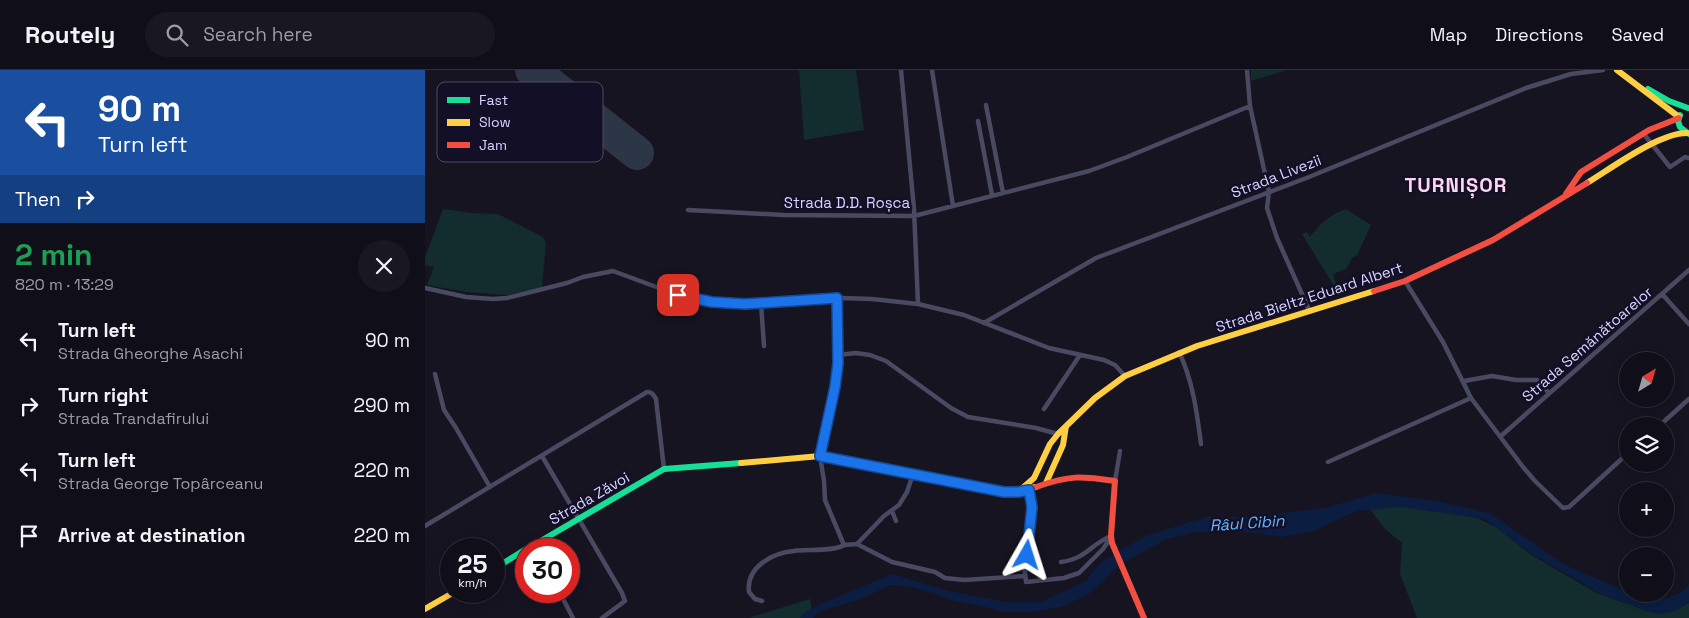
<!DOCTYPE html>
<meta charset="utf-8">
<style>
body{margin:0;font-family:"Space Grotesk",sans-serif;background:#191822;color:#f1f3f6;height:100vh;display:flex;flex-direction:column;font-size:19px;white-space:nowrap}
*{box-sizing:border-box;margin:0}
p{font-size:16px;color:#9c9ca2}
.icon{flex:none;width:28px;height:28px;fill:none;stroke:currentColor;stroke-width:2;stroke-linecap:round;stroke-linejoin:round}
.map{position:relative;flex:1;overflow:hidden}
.sheet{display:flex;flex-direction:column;background:#100f19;width:425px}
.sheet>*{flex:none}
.guide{background:#1a4fa0;color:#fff;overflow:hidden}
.needle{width:32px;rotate:37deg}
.controls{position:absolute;left:1194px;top:282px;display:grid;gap:10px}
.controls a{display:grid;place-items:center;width:55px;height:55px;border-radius:50%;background:#100f19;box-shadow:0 2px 12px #0003,0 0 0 1px #302f38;font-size:25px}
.speed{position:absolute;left:15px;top:468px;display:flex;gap:10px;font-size:25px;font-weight:700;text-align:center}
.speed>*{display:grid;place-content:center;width:65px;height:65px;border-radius:50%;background:#100f19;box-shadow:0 2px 12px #0003,0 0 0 1px #302f38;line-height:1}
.speed small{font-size:12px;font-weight:400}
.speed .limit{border:8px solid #d22;background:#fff;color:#111}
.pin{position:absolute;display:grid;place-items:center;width:42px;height:42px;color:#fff;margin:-21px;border-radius:10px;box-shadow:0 2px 8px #0006}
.me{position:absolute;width:55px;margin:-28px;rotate:6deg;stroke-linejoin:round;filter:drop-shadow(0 0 4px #0008)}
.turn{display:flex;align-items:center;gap:18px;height:105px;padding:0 15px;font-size:22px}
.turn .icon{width:65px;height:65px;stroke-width:2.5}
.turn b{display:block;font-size:35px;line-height:42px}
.then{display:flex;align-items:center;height:48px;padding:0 15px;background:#0003;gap:10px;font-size:19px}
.round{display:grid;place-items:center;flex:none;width:52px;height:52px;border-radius:26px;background:#191822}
.headline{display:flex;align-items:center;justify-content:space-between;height:85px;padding:0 15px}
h1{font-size:30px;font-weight:700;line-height:38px;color:#1e9e55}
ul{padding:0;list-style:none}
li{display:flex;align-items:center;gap:15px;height:65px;padding:0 15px}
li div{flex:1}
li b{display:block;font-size:19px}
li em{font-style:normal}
header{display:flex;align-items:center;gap:30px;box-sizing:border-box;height:70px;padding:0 25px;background:#100f19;border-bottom:1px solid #302f38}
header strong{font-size:24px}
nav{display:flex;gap:28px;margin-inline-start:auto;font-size:18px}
.search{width:350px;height:45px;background:#191822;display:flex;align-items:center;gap:12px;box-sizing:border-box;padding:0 18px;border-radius:28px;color:#9c9ca2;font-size:19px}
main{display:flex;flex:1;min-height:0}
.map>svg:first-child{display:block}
.green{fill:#132c2d}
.water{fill:#0b1e41}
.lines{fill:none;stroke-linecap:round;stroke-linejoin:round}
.runway{stroke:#2c3646;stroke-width:34}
.street{stroke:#4a4962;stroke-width:4.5}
.fast{stroke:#16e098;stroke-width:6}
.slow{stroke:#ffcf43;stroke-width:6}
.jam{stroke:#f24e42;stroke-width:6}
.route-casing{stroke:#114b97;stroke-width:12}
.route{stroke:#1a73e8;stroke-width:9}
.labels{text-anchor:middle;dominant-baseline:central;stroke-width:5;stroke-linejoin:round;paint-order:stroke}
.street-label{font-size:15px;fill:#d9d4ff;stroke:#130f26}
.water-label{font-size:16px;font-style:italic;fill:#62b6ff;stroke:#130f26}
.district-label{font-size:20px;font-weight:bold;letter-spacing:1px;fill:#ffd6f0;stroke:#130f26}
.key{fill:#130f26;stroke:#4e4a67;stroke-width:1}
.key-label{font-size:14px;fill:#d9d4ff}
</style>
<header>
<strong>Routely</strong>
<div class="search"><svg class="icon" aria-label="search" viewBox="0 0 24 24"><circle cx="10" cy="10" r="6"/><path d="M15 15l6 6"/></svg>Search here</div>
<nav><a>Map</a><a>Directions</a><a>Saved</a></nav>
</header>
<main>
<section class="sheet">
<div class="guide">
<div class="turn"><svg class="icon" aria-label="left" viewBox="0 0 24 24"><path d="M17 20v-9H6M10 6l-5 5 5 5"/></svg><div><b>90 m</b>Turn left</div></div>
<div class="then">Then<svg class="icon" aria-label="right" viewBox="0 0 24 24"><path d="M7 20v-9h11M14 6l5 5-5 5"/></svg></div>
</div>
<div class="headline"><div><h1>2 min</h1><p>820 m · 13:29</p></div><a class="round"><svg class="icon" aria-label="close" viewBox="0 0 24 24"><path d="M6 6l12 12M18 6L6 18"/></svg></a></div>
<ul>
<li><svg class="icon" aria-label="left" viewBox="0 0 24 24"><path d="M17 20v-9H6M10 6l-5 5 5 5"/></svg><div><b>Turn left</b><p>Strada Gheorghe Asachi</p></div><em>90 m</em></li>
<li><svg class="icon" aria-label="right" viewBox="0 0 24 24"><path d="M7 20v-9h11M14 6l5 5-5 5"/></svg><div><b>Turn right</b><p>Strada Trandafirului</p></div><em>290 m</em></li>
<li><svg class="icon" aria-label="left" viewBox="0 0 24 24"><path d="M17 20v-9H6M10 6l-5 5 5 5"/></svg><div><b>Turn left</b><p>Strada George Topârceanu</p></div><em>220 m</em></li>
<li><svg class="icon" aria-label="arrive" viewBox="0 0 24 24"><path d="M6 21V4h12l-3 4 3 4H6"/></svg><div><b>Arrive at destination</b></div><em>220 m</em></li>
</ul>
</section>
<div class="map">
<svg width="1264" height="548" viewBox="0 0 1264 548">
<rect width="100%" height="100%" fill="#161421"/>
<path class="green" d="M374,0h57l8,60 -60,10z
M826,0h36l-36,11z
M18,139l28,4 27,1 45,23 3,6 -4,45 -35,7 -41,-3 -39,-7 7,-18 -9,-2v-7z
M921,139l25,16 -13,28 -2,3 -3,1 -7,12 -13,5 3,10 -2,2 -32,-52 5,-2 3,5c12,-15 18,-21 36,-28z
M984,433l68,15 19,9 34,27 65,38 29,11 38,7 17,-2 10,-5v15h-272l-17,-44 2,-31 -18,-15 -15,-20z
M385,529l3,19h-65z"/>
<path class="water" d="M951,423l55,7 59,13 73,51 64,28v2c6,0 10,3 15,4 17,4 37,0 47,-14v18l-11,8 -7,2 -12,2 -13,-3 -51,-20 -16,-10 -49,-28 -45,-34 -84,-12 -44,4 -44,20 -32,6 -24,-4 -34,-3 -31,3 -26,6 -48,27 -29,28 -28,13 -31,5h-27l-14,-4 -39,-8 -14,-6 -26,-7 -20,-2 -29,14 -43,13 -5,6h-13l2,-4 23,-12 67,-28 57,17 58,11h34l45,-21 14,-18 45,-27 62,-19h45l74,-9z"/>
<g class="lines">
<path class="runway" d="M107,0l105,83"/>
<path class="street" d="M476,0l13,139 4,95
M507,0l21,136
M822,0l3,36 19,86 -2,16 10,30 33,74
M561,35l17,88
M553,51l14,74
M1218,63l27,34 15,-10 4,1
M263,140l96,5 130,1 175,-45 38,-14 123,-51
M980,211l38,61 28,56 52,69 12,14 28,27 6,-1 58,-53
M0,218l41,9 27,2 14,-1 60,-15 16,-6 30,-6 65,24 34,7 33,2 97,-6 30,1 46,5 46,11 85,33 55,12 11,5 10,11
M1237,224l27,30
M412,228l1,65 -3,24 -15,69 4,25 1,19 19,45 13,-1 35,18 43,10 10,6 19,2 61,-4
M336,233l3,43
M559,253l112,-65 213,-81 217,-89 45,-14 32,-4
M754,282c14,29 18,61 22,92
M413,285l18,-2 14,2 16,6 65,47 17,9 68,11 22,6
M10,304l9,36 12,18 34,59
M1039,311l28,-5 24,4h21l12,13
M619,339l36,-54
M1234,356l30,-27
M1076,366l188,-166
M117,386l80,137 3,8 -23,17
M903,392l143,-64
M690,411l5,-30
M604,420l3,17 -7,65 1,10 38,-4 15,-5 24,-24 8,-12
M467,441l4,10
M0,456l222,-134c5,0 6,2 9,7l8,70
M432,474l27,-28 15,-11 8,-13 6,-18
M636,492c25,-3 30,-18 50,-26
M134,521l14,27
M337,531l-7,-2 -6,-7c-3,-25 23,-39 45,-41 13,-2 39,1 50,-6"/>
<path class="fast" d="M1223,19l21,12 19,7
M1255,45l-2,6 2,6 9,7
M102,479l137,-80 77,-6
M69,499l32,-20"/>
<path class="slow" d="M1192,0l62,47
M1162,113c26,-16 72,-50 100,-50
M316,393l79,-7 192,36 24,-5
M621,413l17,-38 3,-19
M593,422l16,-14 16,-34 8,-10 37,-36 30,-22 72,-30 177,-55
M0,539l31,-18"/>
<path class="jam" d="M1141,124l15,-22 68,-42 30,-12
M949,221l31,-10 88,-41 94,-57
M611,417c34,-12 44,-11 79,-6l-4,55 1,7 32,75"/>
</g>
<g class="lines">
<g class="route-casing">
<path id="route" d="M253,225l34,7 33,2 92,-6 1,65 -3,24 -15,69 184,36h14l11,-2 3,17 -5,48"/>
</g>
<use href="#route" class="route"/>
</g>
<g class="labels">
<g class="street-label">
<text transform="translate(851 106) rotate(-21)">Strada Livezii</text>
<text x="422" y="132">Strada D.D. Roșca</text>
<text transform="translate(884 227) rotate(-18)">Strada Bieltz Eduard Albert</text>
<text transform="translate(1162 274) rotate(-41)">Strada Semănătoarelor</text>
<text transform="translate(164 428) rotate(-30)">Strada Zăvoi</text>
</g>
<g class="water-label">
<text transform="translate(822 453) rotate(-4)">Râul Cibin</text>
</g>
<g class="district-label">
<text x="1031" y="115">TURNIȘOR</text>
</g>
</g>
<rect x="12" y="12" width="166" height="80" rx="8" class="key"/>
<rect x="22" y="27" width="23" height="6" fill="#16e098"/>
<rect x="22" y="49" width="23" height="7" fill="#ffcf43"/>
<rect x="22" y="72" width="23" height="6" fill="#f24e42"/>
<g class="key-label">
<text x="54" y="35">Fast</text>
<text x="54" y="57">Slow</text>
<text x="54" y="80">Jam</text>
</g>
</svg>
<div class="controls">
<a><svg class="needle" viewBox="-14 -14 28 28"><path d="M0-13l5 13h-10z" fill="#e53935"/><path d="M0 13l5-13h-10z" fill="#9c9ca2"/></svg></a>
<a><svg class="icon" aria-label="layers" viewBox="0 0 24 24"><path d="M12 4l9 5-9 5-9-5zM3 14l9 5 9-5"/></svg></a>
<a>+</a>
<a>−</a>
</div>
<div class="speed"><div>25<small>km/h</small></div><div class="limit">30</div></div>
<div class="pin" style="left:253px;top:225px;background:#d93025"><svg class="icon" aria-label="arrive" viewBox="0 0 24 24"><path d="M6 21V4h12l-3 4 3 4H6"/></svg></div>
<svg class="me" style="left:602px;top:485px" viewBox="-20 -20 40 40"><path d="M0-17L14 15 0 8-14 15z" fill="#1a73e8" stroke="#fff" stroke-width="4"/></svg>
</div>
</main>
